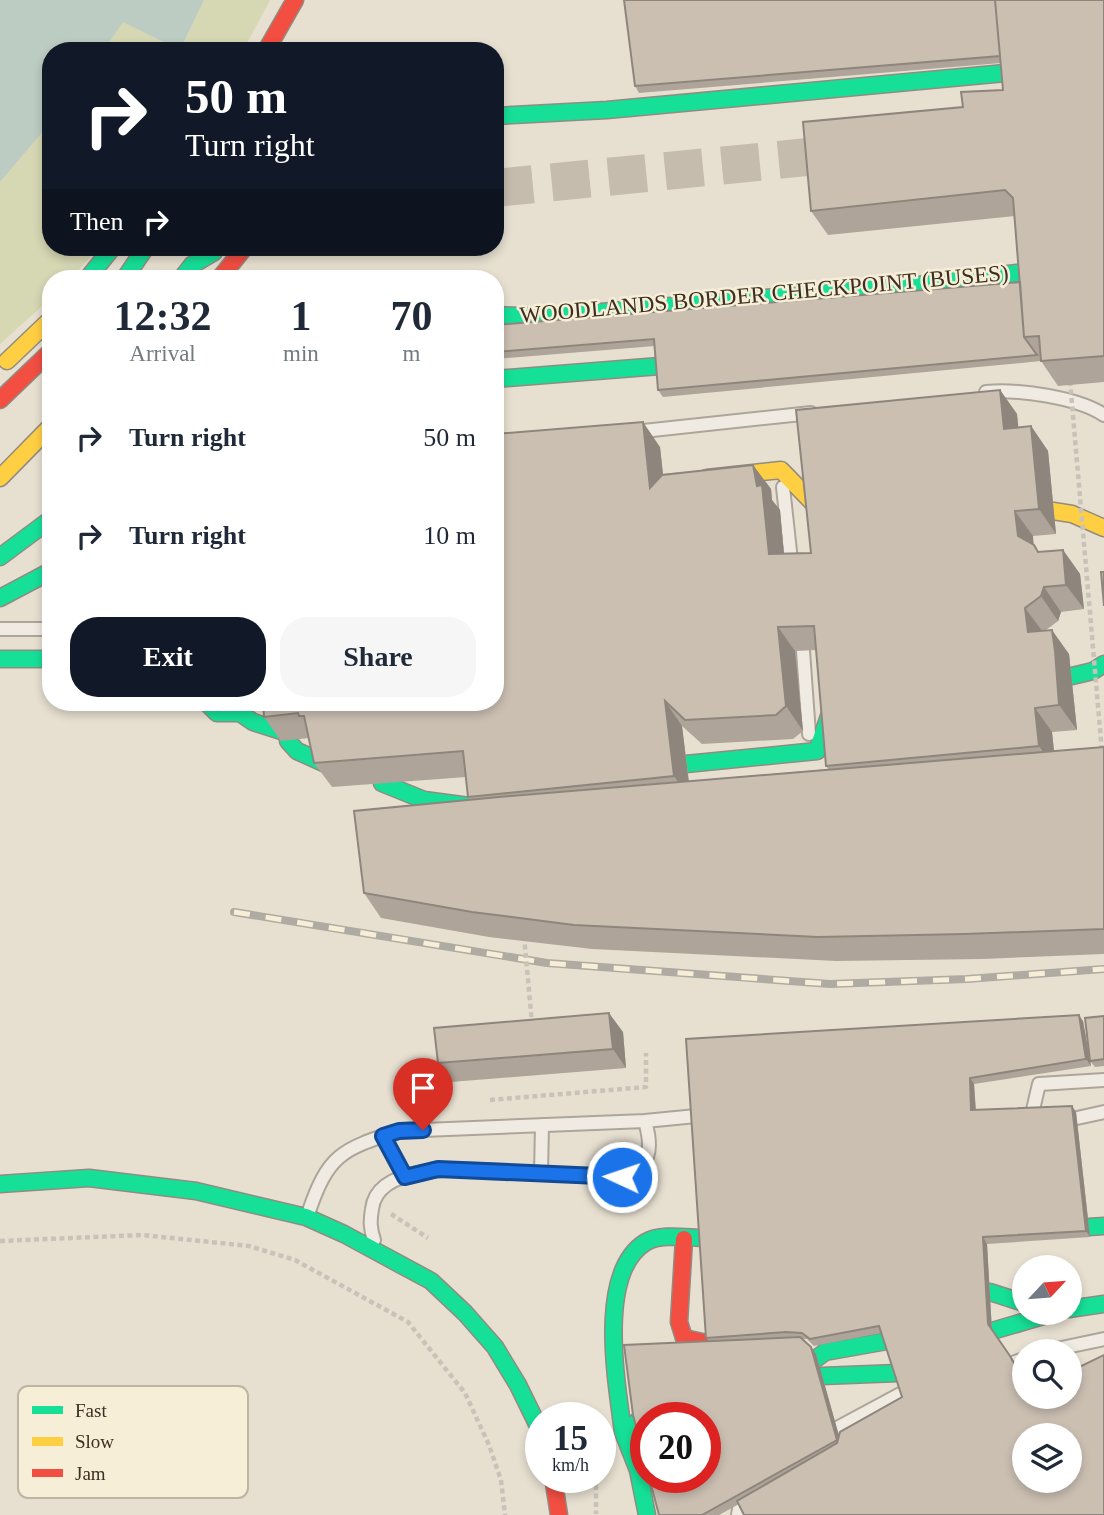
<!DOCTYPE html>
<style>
body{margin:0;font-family:"Times New Roman",serif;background:#f6f6f7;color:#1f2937;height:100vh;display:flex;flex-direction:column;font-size:26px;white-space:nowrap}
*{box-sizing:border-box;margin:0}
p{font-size:23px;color:#747a83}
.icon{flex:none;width:38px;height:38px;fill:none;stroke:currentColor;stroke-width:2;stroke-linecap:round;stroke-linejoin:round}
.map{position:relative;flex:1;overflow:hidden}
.side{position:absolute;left:42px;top:270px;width:462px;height:441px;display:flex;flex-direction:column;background:#fff;border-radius:28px;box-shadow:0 4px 10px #0003}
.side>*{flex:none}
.banner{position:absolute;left:42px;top:42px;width:462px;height:214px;border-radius:28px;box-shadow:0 4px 10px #0003;background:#111827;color:#fff;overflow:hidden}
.needle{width:46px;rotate:64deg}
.controls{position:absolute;left:1012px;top:1255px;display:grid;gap:14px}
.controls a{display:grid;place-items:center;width:70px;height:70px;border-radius:50%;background:#fff;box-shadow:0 4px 10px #0003;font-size:35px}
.speed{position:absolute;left:525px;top:1402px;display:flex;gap:14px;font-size:35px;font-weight:700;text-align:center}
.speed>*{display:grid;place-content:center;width:91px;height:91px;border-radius:50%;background:#fff;box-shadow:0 4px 10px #0003;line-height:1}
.speed small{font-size:18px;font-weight:400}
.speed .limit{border:10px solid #d22;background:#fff;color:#111}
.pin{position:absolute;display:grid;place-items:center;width:60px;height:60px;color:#fff;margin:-72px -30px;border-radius:50% 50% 50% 0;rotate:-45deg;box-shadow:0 0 7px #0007}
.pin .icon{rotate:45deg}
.me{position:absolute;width:77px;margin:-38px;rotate:273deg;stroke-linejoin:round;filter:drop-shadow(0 0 5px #0008)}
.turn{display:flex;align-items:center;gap:24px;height:147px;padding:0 28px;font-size:32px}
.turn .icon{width:91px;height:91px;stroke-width:2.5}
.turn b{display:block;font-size:49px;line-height:60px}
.then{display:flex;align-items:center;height:66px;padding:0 28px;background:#0003;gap:14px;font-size:26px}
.eta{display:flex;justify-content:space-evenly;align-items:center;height:119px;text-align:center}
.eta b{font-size:42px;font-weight:600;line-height:49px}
.cta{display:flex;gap:14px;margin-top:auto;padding:14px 28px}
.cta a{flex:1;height:80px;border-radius:28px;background:#111827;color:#fff;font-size:28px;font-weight:600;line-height:80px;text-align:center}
.cta a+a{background:#f6f6f7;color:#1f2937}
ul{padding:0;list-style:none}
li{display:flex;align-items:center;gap:21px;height:98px;padding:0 28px}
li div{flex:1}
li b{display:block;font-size:26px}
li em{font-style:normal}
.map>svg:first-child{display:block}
.green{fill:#d6d7b3}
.water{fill:#bcccc2}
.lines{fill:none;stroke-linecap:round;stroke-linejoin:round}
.highway-tunnel{stroke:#c5bcae;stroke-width:38;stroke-dasharray:38 19;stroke-linecap:butt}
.lane-casing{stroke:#ada599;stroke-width:16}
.fast-casing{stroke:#928b80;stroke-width:19}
.slow-casing{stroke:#928b80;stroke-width:19}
.jam-casing{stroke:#928b80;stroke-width:19}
.path{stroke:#c8c2b9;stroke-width:4.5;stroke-dasharray:5 3.5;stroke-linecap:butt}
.lane{stroke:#efebe3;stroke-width:12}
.fast{stroke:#16e098;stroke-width:16}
.slow{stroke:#ffcf43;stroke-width:16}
.jam{stroke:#f24e42;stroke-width:16}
.rail-casing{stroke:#afaaa2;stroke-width:8}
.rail{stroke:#f7eed8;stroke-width:5;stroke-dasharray:16;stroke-linecap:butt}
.path-bridge{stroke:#c8c2b9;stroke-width:4.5;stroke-dasharray:5 3.5;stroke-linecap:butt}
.wall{fill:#afa499;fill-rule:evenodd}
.shaded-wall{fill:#8e867d}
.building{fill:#cbbfb2;stroke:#8e867d;stroke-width:2;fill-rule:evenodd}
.route-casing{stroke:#114b97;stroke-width:18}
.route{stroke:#1a73e8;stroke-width:12}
.labels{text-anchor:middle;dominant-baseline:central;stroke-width:5;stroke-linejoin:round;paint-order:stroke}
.street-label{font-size:23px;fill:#3d2e20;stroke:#f7eed8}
.key{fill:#f7eed8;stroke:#bfb4a1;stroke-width:2}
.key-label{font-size:19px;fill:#3d2e20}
</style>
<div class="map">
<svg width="1104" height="1515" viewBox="0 0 1104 1515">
<rect width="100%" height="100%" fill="#e7e0d1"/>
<path class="green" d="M204,0h66l-27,51h-140l20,-30 57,29z
M51,122v125h49l-29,31h-20v20l-51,46v-162z"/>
<path class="water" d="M0,0h204l-24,50 -57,-28 -20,29h-52v71l-51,60z"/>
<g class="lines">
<path class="highway-tunnel" d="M495,188l364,-36"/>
<g class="lane-casing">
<path id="lane" d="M986,392c32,-3 91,5 118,23
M634,432l177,-19
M783,487l9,83
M0,629h46l5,-4
M803,651l6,83
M1032,1114l7,-30 65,-4
M1077,1118l27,-6
M645,1121l51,-5
M383,1136l22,41
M541,1173l1,-48
M308,1214c20,-59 33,-65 91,-83l246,-10c8,28 6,46 -23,56 -34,-2 -68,-3 -102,-5 -36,-1 -142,-15 -148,37 -2,12 -2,19 2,31
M1047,1351l57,-12
M1015,1362l9,-3
M837,1428l67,-36
M738,1515l2,-12"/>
</g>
<g class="fast-casing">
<path id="fast" d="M495,116l112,-6 409,-38
M88,278l25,-31
M125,278l21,-31
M182,278l10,-13 22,-13
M495,315l47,2 376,-32 116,-14
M495,379l165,-13
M0,557l51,-38
M0,598l51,-27
M0,659h51
M1072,676l21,-5 11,-7
M206,702l11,11h23l13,9 28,9
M288,741l9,10 29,13
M686,764l131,-13 19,-55
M382,783l42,17 60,8
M0,1184l89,-6 107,13 110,26 38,17 87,47 34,32 30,34 23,38 23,47
M1089,1227l15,-1
M990,1292l34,11
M1069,1309l35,-5
M992,1331l65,-19
M817,1358l8,-6 62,-11
M822,1376l76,-3
M638,1421l-15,11 15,38 9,45
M623,1432c-6,-48 -27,-160 23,-190 15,-9 42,-4 59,-4"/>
</g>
<g class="slow-casing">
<path id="slow" d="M7,361l44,-42
M0,478l51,-52
M707,478l74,-8 39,40
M1053,511l19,3 32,14"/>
</g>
<g class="jam-casing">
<path id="jam" d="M266,51l29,-51
M220,278l25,-31
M0,400l51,-49
M684,1239l-5,83 5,16 27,6
M553,1477l6,38"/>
</g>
<path class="path" d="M490,1100l156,-13v-34
M391,1214l37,24
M0,1241l142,-6 107,11 46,14 113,62 57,71 24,52 12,35 4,35
M593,1477l3,9v28"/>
<use href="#lane" class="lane"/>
<use href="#fast" class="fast"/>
<use href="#slow" class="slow"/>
<use href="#jam" class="jam"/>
<g class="rail-casing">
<path id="rail" d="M234,912l313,51 283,21 137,-5 137,-10"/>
</g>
<use href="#rail" class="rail"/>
<path class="path-bridge" d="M1070,381l32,371
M524,936l8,88"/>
</g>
<path class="wall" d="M1104,0v382l-46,4 -17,-25 -378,36 -5,-7 -3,-44 -160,13v-34l525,-43 -5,-66 -187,19 -17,-24 152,-104 40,-17 -2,-27 -362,30 -4,-7z
M1000,390l17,24 1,13 13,-1 17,25 8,83 -23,2v9l6,7 24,-2 17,24 4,35 -23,3 -3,9 -12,9 23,24 8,76 -25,2 2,19 50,-4v207l-122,5 -146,2 -244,-12 -103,-12 -108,-19 -17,-25 106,-93 -2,-3 -2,-20 -134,10 -18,-24 -5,-25 -28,3 -17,-24 396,-270 3,27 90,-9 18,24 1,11 8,10 4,43h27zM816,650l10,116 2,3 -139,12 -7,-55 20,18 91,-5 10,-8 -8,-80z
M1104,1016v50l-9,1 -5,-6z
M1083,1021l8,45 -117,18 2,26 100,2 14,125 -103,7 5,87 23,31 9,34 80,119 -365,-11 -20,11h-60l50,-174 -3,-3 -20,-299zM881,1333l21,64 -63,40 -23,-83 -5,-7 -8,-8h4l7,7z
M623,1032l3,36 -175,14 -13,-19z"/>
<path class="shaded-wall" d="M1000,390l17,24 4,39 -17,-24z
M643,422l17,25 7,65 -17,-24z
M1031,426l17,25 8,83 -17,-25z
M753,465l18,24 1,11 8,10 6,68 -17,-24z
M1015,511l18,25 2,25 -17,-25z
M1063,550l17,24 4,35 -18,-24z
M1044,587l17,25 -3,9 -17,-25z
M1025,608l18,24h-15z
M778,627l17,24 8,80 -17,-25z
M1052,630l17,24 8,76 -18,-25z
M665,701l17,25 9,75 -17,-25z
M1035,708l17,24 4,39 -17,-25z
M609,1013l14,19 3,36 -13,-19z
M1079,1015l4,6 8,45 -5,-7z
M970,1078l4,6 2,33 -5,-7z
M1072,1106l4,6 14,125 -4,-6z
M983,1237l4,7 5,87 -4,-7z
M811,1347l5,7 26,92 -5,-6z"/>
<path class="building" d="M624,0h371l5,56 -365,30z
M995,0h109v356l-63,5 -2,-25 -15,1 -11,-139 -8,-8 -194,21 -8,-89 160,-15 -2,-15 42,-2z
M1020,282l4,55 13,18 -379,35 -4,-51 -159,13v-27z
M1000,390l4,39 27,-3 8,83 -24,2 3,25 16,9 4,7 25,-2 3,35 -22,2 -3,9 -16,12 3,24 24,-2 3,21 4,54 -24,3 4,38 -213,20 -12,-140 -36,1 8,79 -10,9 -91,5 -20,-19 9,75 -206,21 -5,-46 -149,12 -10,-47h-5l-1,-3 -34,4 -1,-15h232v-268l148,-12 7,66 12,-13 91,-10 4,21 5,-1 7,69 42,-1 -15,-143z
M1101,572h3v34z
M1104,747v182l-139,5 -147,3 -244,-12 -102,-13 -108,-19 -10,-82 145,-14z
M609,1013l4,36 -175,14 -4,-35z
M1079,1015l7,44 -116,19 1,32 101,-4 14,125 -103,6 5,87 22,32 14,25v15h45v-24l35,-17v160h-360l-7,-14 100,-58 3,-11 62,-35 -23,-71 -69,13 -8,-6 -16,-1 -80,6 -20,-299zM1024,1435h45v45h-45z
M1104,1016v43l-14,2 -5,-43z
M800,1337l11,10 26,93 -135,75h-43l-10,-38h56v-59h-59v46l-13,-49 -9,-70z"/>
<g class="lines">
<g class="route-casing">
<path id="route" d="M423,1130l-24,1 -16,5 22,41 33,-8 184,8"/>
</g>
<use href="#route" class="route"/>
</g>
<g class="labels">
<g class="street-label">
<text transform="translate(764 294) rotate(-5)">WOODLANDS BORDER CHECKPOINT (BUSES)</text>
</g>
</g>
<rect x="18" y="1386" width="230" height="112" rx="10" class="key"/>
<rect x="32" y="1406" width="31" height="8" fill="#16e098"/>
<rect x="32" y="1437" width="31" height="9" fill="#ffcf43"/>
<rect x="32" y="1469" width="31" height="8" fill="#f24e42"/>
<g class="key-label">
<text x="75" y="1417">Fast</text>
<text x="75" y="1448">Slow</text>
<text x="75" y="1480">Jam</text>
</g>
</svg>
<div class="controls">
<a><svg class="needle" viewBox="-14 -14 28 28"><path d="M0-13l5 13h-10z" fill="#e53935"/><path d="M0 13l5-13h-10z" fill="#747a83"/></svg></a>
<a><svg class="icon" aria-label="search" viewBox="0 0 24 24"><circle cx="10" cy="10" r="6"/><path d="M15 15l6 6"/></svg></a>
<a><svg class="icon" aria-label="layers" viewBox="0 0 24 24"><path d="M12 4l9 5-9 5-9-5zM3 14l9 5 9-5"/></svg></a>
</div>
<div class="speed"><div>15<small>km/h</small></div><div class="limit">20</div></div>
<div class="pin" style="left:423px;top:1130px;background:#d93025"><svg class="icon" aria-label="arrive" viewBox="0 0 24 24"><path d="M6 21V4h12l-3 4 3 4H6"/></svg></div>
<svg class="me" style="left:622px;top:1177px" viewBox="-20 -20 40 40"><circle r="17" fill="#1a73e8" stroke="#fff" stroke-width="3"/><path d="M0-11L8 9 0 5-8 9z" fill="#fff"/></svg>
<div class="banner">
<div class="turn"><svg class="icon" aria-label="right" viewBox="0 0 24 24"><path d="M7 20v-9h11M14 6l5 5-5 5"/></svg><div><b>50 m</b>Turn right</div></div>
<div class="then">Then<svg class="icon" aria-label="right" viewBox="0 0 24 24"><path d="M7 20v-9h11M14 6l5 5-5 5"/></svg></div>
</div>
<section class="side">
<div class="eta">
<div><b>12:32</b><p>Arrival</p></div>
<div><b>1</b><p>min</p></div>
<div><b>70</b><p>m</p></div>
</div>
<ul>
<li><svg class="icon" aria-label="right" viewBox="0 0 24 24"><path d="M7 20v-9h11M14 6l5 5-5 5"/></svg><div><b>Turn right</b></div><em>50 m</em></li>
<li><svg class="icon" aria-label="right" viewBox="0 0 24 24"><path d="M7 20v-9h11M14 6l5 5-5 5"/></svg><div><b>Turn right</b></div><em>10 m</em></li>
</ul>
<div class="cta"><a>Exit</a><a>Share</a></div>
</section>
</div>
